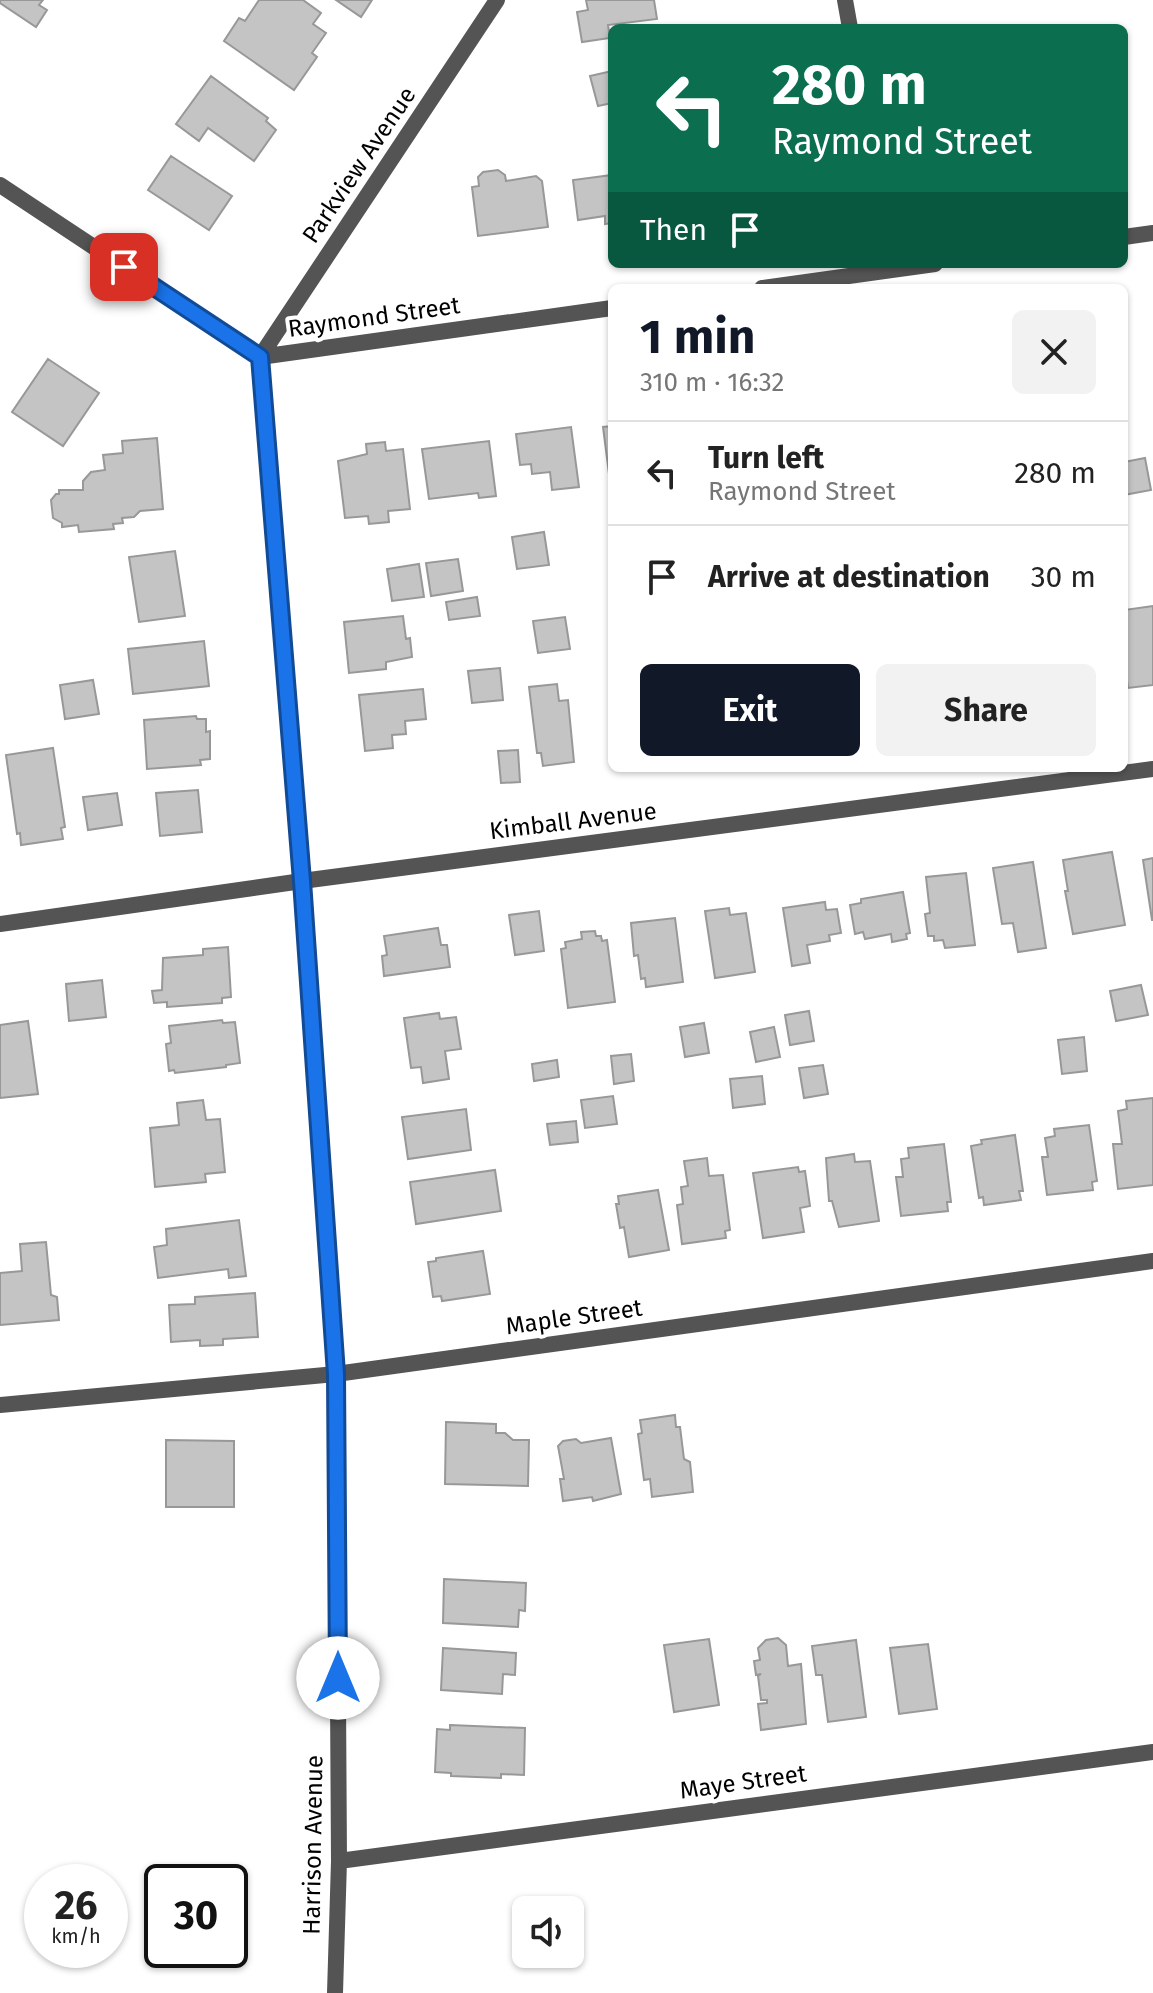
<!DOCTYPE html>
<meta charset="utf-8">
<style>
body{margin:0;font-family:"Fira Sans",sans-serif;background:#f2f2f2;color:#222;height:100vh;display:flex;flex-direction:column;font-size:30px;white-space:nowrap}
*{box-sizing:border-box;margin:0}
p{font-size:26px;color:#767676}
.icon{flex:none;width:44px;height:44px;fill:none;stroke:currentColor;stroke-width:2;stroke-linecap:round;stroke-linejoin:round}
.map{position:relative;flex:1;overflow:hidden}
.side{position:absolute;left:608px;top:284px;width:520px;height:488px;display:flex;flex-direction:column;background:#fff;border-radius:12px;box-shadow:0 2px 6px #0004}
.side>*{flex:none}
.banner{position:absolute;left:608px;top:24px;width:520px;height:244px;border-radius:12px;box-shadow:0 2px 6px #0004;background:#0b6e4f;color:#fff;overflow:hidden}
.fabs{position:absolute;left:512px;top:1896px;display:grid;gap:16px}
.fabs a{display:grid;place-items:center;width:72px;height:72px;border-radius:12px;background:#fff;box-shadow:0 2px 6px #0004;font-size:40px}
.speed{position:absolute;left:24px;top:1864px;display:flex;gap:16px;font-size:40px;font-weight:700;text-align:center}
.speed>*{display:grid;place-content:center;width:104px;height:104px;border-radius:50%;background:#fff;box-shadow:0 2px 6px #0004;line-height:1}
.speed small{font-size:20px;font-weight:400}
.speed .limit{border:4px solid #111;border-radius:12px;background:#fff;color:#111}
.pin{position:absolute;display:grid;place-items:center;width:68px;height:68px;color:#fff;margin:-34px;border-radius:16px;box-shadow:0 4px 12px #0006}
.me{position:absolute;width:88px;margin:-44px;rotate:0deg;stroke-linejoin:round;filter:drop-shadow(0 0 6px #0008)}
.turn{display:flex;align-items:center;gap:28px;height:168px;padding:0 32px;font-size:36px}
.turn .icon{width:104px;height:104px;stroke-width:2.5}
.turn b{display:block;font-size:56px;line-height:68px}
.then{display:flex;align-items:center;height:76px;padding:0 32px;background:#0003;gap:16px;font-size:30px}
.round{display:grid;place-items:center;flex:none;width:84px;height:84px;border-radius:12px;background:#f2f2f2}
.headline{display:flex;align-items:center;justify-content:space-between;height:136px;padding:0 32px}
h1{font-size:48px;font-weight:700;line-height:60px;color:#111827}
.cta{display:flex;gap:16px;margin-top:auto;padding:16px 32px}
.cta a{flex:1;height:92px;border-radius:12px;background:#111827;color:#fff;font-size:32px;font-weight:700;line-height:92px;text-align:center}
.cta a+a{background:#f2f2f2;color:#222}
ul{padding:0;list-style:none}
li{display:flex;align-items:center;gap:24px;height:104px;padding:0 32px;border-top:2px solid #e0e0e0}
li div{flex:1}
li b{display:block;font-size:30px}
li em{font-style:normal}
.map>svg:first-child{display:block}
.building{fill:#c4c4c4;stroke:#989898;stroke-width:2}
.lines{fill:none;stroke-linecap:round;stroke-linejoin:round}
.minor{stroke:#545454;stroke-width:16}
.route-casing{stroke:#114b97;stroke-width:20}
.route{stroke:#1a73e8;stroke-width:14}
.labels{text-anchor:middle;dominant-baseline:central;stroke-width:8;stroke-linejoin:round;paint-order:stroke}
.street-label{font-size:24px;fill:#000;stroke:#fff}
</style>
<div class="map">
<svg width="1153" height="1993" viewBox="0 0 1153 1993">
<rect width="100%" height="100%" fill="#fff"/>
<path class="building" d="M0,0h43l-4,5 8,5 -11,17 -36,-24z
M259,0h44l18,13 -8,11 13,9 -14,20 5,4 -23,33 -70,-49 15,-23 6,3z
M336,0h36l-11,17z
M586,0h68l3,19 -49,6 2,13 -28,4 -5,-30 11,-2z
M612,71v32l-14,3 -8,-30z
M211,76l57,42 -2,3 10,9 -22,31 -46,-33 -9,13 -23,-17z
M171,156l61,40 -23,34 -61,-40z
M498,170l7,5 1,6 30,-5 6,5 6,46 -70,9 -6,-49 7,-1 -1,-9 5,-5z
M612,175v48l-7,1v-8l-27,4 -5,-40z
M48,359l51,34 -36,53 -51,-34z
M612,426v47l-3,1 -6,-47z
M571,427l8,60 -27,3 -2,-18 -18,2 -1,-10 -11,1 -4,-31z
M157,438l6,71 -23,2 -6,6 -12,1 1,5 -10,1 1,5 -35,3 -1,-7 -16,2v-4l-9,-5 -2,-18 5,-6h3v-4h24v-9l8,-9 14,-2 -2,-15 20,-2 -1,-12z
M489,441l7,55 -17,2 -1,-5 -49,6 -7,-50z
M385,442l1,9 17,-2 7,60 -22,2 1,11 -20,2 -1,-8 -23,2 -7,-57 29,-7 -1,-10z
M1145,458l6,32 -27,5v-33z
M544,532l5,33 -32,4 -5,-32z
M175,551l10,65 -46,6 -10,-65z
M458,559l5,32 -32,5 -5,-33z
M419,564l5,33 -32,4 -5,-32z
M477,597l3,19 -31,4 -3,-18z
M1153,606v79l-25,3 -4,-30v-48z
M403,616l3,23 4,-1 2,19 -26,5v7l-37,4 -5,-51z
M565,617l5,32 -32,4 -5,-32z
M204,641l5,45 -76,8 -5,-45z
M500,668l3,32 -31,3 -4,-32z
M93,680l6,34 -34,5 -5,-34z
M557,684l2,17 9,-1 6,62 -31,4 -2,-13h-4l-8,-66z
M423,689l3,30 -21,2 1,13 -14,1 1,13 -28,3 -6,-56z
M196,716l1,3h9v13l4,-1v28l-10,1 1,5 -54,4 -3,-49z
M53,748l12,79 -4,1 2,11 -42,6 -1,-12 -3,1 -11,-79z
M518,750l2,32 -19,1 -3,-32z
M198,790l4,42 -42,4 -4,-43z
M117,793l5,32 -34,5 -5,-33z
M1112,852l13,73 -52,9 -8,-43h3l-5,-31z
M1153,858v62h-1l-9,-60z
M1033,862l13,86 -28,4 -5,-29 -11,1 -9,-56z
M966,873l9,72 -30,3 -2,-8 -9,1v-5h-6l-3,-22 5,-1 -4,-36z
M903,892l7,41 -4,1 1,5 -15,3 -1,-8 -26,5 -2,-7 -8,2 -5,-29 11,-2v-4z
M825,902l1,8 11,-1 4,24 -12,2 1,6 -23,4 3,18 -18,3 -9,-58z
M729,908l1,7 16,-2 9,59 -40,6 -10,-67z
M539,911l5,40 -29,4 -6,-40z
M675,918l8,64 -37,5 -1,-9 -4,1 -3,-24 -4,1 -3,-33z
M438,928l3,17h6l3,22 -66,9 -2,-20 5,-1 -3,-19z
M595,931l1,5h5l1,5 5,-1 8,62 -47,6 -7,-59 5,-1 -1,-6 17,-3 -1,-7z
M228,947l3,50 -9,1v5l-55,4v-5l-13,1 -2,-12 10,-1 1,-32 40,-3v-6z
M102,980l4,37 -37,4 -3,-37z
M1141,985l7,30 -32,6 -6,-30z
M809,1011l5,30 -24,4 -5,-30z
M439,1013l1,6 16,-2 5,32 -16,2 4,28 -26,4 -2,-16 -10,1 -7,-50z
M222,1020l1,3 12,-1 5,41 -14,2v2l-51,6 -1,-3 -5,1 -3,-27 5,-1 -2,-17z
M28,1021l10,73 -38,4v-73z
M704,1023l5,30 -24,4 -5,-30z
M774,1027l6,30 -24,5 -6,-30z
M1084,1037l3,34 -25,3 -4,-34z
M631,1054l3,27 -20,3 -3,-28z
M557,1060l2,17 -25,4 -2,-17z
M823,1065l5,29 -24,4 -5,-30z
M762,1076l3,28 -32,4 -3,-29z
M613,1096l4,28 -32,4 -4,-28z
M1153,1098v87l-35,4 -5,-45h9l-4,-33 9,-2 -1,-8z
M203,1100l3,20 14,-1 5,53 -20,2 1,8 -51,5 -5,-59 29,-3 -2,-22z
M466,1109l5,41 -63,9 -6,-42z
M576,1121l2,21 -28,3 -3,-21z
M1089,1125l8,56 -5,1 1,8 -46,5 -5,-38h6l-3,-19 10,-2 -1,-7z
M1015,1135l8,56h-4l2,9 -37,5 -1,-8 -4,1 -8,-52 11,-2 -1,-4z
M944,1144l7,58h-4l1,9 -47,5 -5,-39h7l-2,-18 8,-1 -1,-10z
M854,1154l1,8 15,-1 9,60 -40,6 -7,-26h-3l-3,-43z
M707,1158l2,18 14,-1 7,55 -5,1 1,7 -44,6 -5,-39 6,-1 -2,-17 7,-1 -4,-25z
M798,1167l1,5 6,-1 5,35 -10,2 4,24 -41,6 -10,-65z
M495,1170l6,41 -85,13 -6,-42z
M658,1190l11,60 -40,7 -5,-30 -4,1 -4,-24h3l-1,-8z
M239,1220l7,56 -17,2 -1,-9 -70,9 -4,-31 13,-2 -1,-16z
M46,1242l5,53 6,2 2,23 -59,5v-52l22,-2 -2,-27z
M483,1251l7,43 -48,7 -1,-5 -8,1 -5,-35 8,-1v-3z
M255,1293l3,44 -35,2v6l-23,1v-6l-29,2 -2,-37 26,-1v-7z
M675,1415l1,12h4l4,32 6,3 3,30 -41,5 -2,-18 -6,1 -6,-46 4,-1 -2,-13z
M446,1422l50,2v9h9l8,7h16l-1,46 -83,-2z
M611,1438l10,56 -28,7 -1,-4 -29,4 -3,-22h4l-6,-33 5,-5 13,-2 5,4z
M166,1440l68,1v66h-68z
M444,1579l82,4 -1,28 -6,-1 -1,17 -75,-4z
M778,1638l8,7 2,21 13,-2 5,60 -45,6 -3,-26 9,-1v-3h-6l-3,-24 3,-2 -5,1 -2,-14 6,-1 -2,-12 8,-8z
M709,1639l10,66 -45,7 -10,-67z
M856,1640l10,77 -38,5 -6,-47h-6l-4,-29z
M928,1644l9,65 -38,5 -9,-66z
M443,1648l73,5 -1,22 -12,-1 -1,20 -61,-4z
M450,1725l75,3 -1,47 -23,-1v4l-50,-2v-3l-16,-1 2,-43 13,1z"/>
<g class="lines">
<path class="minor" d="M845,0l5,28
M0,185l260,172 352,-49
M1124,237l29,-4
M762,288l173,-24
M0,924l302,-43 851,-112
M0,1405l336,-31 817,-113
M339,1861l814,-109
M335,1993l4,-132 -3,-487 -34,-493 -42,-524 237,-357"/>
</g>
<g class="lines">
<g class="route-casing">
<path id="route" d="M124,267l136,90 42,524 34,493 2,304"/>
</g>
<use href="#route" class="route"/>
</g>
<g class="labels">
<g class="street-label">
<text transform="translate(359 165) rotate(-56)">Parkview Avenue</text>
<text transform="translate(374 317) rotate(-8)">Raymond Street</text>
<text transform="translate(573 821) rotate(-7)">Kimball Avenue</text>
<text transform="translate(574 1317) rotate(-8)">Maple Street</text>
<text transform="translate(743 1782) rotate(-8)">Maye Street</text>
<text transform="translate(313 1845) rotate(-89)">Harrison Avenue</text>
</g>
</g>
</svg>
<div class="fabs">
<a><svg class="icon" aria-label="sound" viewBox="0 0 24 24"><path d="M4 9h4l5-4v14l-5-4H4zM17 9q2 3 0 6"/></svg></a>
</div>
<div class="speed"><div>26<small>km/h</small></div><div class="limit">30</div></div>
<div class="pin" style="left:124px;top:267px;background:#d93025"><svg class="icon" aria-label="arrive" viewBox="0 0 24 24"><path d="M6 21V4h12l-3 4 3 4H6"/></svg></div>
<svg class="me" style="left:338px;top:1678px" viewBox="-20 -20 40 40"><circle r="19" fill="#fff"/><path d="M0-13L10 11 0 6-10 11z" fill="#1a73e8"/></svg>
<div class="banner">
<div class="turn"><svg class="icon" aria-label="left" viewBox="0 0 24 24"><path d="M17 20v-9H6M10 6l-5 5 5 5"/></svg><div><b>280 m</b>Raymond Street</div></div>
<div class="then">Then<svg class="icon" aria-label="arrive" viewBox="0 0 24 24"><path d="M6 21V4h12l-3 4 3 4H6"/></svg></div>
</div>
<section class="side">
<div class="headline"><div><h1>1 min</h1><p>310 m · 16:32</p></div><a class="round"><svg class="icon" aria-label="close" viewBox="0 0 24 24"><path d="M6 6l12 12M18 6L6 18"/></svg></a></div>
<ul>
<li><svg class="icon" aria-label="left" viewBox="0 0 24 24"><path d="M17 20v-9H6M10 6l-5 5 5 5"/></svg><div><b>Turn left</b><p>Raymond Street</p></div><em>280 m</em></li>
<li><svg class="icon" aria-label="arrive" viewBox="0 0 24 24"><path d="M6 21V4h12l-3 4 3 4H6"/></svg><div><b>Arrive at destination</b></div><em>30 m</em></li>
</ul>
<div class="cta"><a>Exit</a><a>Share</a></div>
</section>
</div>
